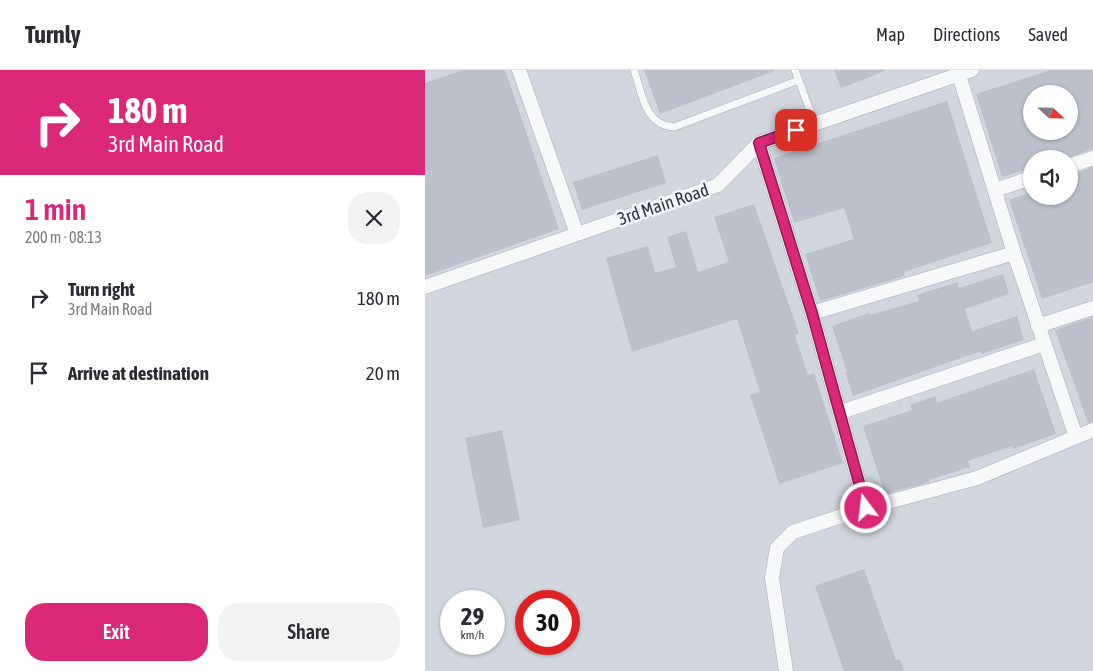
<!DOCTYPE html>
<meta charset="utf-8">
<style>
body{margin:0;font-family:"Asap Condensed",sans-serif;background:#f2f2f3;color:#2b2b33;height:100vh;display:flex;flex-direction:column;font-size:19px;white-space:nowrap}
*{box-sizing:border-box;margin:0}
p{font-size:16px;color:#7c7c81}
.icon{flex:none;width:28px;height:28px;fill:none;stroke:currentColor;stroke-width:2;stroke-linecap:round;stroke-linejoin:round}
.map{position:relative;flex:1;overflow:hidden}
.side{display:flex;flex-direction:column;background:#fff;width:425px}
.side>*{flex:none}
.banner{background:#db2777;color:#fff;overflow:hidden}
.needle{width:32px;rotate:112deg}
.controls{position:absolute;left:598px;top:15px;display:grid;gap:10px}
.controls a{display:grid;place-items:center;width:55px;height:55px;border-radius:50%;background:#fff;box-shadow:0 1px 4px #0004;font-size:25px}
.speed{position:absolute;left:15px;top:520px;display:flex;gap:10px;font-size:25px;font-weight:700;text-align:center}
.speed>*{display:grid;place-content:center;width:65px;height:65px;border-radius:50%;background:#fff;box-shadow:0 1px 4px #0004;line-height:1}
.speed small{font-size:12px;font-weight:400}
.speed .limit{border:8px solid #d22;background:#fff;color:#111}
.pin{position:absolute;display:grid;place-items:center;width:42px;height:42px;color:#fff;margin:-21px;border-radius:10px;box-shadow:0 2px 8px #0006}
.me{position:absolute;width:55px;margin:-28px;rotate:345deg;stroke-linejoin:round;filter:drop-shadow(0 0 4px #0008)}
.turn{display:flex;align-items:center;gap:18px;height:105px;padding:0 25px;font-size:22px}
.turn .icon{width:65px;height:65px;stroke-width:2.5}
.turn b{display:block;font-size:35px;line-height:42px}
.round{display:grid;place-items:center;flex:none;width:52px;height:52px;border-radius:20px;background:#f2f2f3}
.headline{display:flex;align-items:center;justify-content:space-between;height:85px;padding:0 25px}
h1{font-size:30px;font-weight:600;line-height:38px;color:#db2777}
.action{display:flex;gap:10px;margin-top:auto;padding:10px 25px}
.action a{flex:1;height:58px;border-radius:20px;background:#db2777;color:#fff;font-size:20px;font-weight:600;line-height:58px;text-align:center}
.action a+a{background:#f2f2f3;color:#2b2b33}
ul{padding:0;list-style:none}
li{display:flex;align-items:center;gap:15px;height:75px;padding:0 25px}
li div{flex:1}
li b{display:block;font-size:19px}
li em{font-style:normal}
header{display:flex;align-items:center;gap:30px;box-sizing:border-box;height:70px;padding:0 25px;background:#fff;border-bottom:1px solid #e1e1e2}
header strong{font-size:24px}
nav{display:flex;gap:28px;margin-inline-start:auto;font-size:18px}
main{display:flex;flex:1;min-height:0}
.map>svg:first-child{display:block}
.built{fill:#d2d6de;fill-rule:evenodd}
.building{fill:#bbc0ca;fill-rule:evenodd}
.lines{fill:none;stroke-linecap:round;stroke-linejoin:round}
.lane-casing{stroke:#a9aeb7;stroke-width:8}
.street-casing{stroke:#a9aeb7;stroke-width:15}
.lane{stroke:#f7f8fa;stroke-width:7}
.street{stroke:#f7f8fa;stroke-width:14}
.route-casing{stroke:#8e194d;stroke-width:12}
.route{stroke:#db2777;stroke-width:9}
.labels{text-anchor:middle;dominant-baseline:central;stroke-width:5;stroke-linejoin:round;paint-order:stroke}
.street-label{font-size:18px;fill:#2b3445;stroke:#f4f6f9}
</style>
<header>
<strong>Turnly</strong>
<nav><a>Map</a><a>Directions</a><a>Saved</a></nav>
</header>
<main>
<section class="side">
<div class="banner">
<div class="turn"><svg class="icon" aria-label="right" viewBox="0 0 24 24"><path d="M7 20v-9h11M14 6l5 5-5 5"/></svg><div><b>180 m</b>3rd Main Road</div></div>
</div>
<div class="headline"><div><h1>1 min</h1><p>200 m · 08:13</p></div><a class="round"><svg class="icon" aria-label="close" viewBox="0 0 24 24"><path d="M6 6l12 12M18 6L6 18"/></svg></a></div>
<ul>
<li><svg class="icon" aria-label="right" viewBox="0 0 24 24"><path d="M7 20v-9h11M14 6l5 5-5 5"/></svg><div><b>Turn right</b><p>3rd Main Road</p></div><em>180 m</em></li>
<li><svg class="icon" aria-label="arrive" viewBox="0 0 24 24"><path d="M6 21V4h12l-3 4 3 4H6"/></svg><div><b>Arrive at destination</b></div><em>20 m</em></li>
</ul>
<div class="action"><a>Exit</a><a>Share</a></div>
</section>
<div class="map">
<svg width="668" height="601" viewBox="0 0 668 601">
<rect width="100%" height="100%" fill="#e4e7ec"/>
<path class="built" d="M0,0h668v601h-668zM606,24h38v37h-38zM606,89h38v37h-38zM26,531h43v43h-43zM101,531h43v43h-43z"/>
<path class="building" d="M38,0h42l54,159 -134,47v-193z
M219,0h130v1l-114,43z
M409,0h51v1l-44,17z
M626,0h42v79l-28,10h-34v9l-29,9 -26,-83zM606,24h38v37h-38z
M522,31l45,142 -88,29 1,4 -85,25 -15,-47 49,-15 -10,-31 -50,15 -20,-65z
M233,85l8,28 -84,27 -9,-28z
M668,97v115l-51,17 -33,-99 22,-8v4h38v-21z
M329,134l45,130 -4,1 13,40 6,-2 29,90 -64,21 -29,-89 10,-3 -23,-73 -105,33 -26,-94 42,-12 7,27 21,-6 -9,-30 19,-6 12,41 31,-10 -15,-45z
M578,204l6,20 -44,15 7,22 45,-15 7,24 -42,14 -1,-3 -128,45 -8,-24h2l-15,-46 37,-13 1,2 49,-14 -2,-6 41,-13 1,6z
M668,247v104l-5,2 -33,-93z
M609,299l22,65 -43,15 -1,-3 -44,15 2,6 -41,13 1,2 -45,12 -22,-68 49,-16 -2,-5 25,-9 2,7z
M77,360l18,90 -37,8 -18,-90z
M439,499l32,91 4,-1 4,12h-60l-29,-85z"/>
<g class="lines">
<g class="lane-casing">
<path id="lane" d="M209,0c8,23 10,55 40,57l125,-47
M370,0l20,54"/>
</g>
<g class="street-casing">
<path id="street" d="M94,0l58,164
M534,5l55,178 62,184
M334,73l53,170 54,195
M644,96l24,-8
M570,120l36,-12
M0,217l293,-102 41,-42 213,-73
M387,243l202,-60
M613,256l55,-18
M416,342l203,-68
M361,601l-14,-93 5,-30 16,-16 73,-24 111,-30 116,-48"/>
</g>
<use href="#lane" class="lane"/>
<use href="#street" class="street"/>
</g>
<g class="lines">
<g class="route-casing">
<path id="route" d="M371,60l-37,13 53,170 54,195"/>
</g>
<use href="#route" class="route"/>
</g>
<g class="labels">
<g class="street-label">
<text transform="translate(238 134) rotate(-19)">3rd Main Road</text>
</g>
</g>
</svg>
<div class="controls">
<a><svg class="needle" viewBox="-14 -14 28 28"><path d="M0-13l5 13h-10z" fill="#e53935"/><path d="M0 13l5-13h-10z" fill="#7c7c81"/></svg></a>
<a><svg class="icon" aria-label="sound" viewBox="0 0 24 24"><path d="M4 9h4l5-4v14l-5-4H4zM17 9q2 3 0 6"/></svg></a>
</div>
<div class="speed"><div>29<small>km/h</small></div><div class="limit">30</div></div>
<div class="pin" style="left:371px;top:60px;background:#d93025"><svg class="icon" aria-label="arrive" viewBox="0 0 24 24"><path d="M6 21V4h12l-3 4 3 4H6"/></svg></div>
<svg class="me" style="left:441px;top:438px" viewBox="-20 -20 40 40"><circle r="17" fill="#db2777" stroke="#fff" stroke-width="3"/><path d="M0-11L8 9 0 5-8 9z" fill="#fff"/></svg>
</div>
</main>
